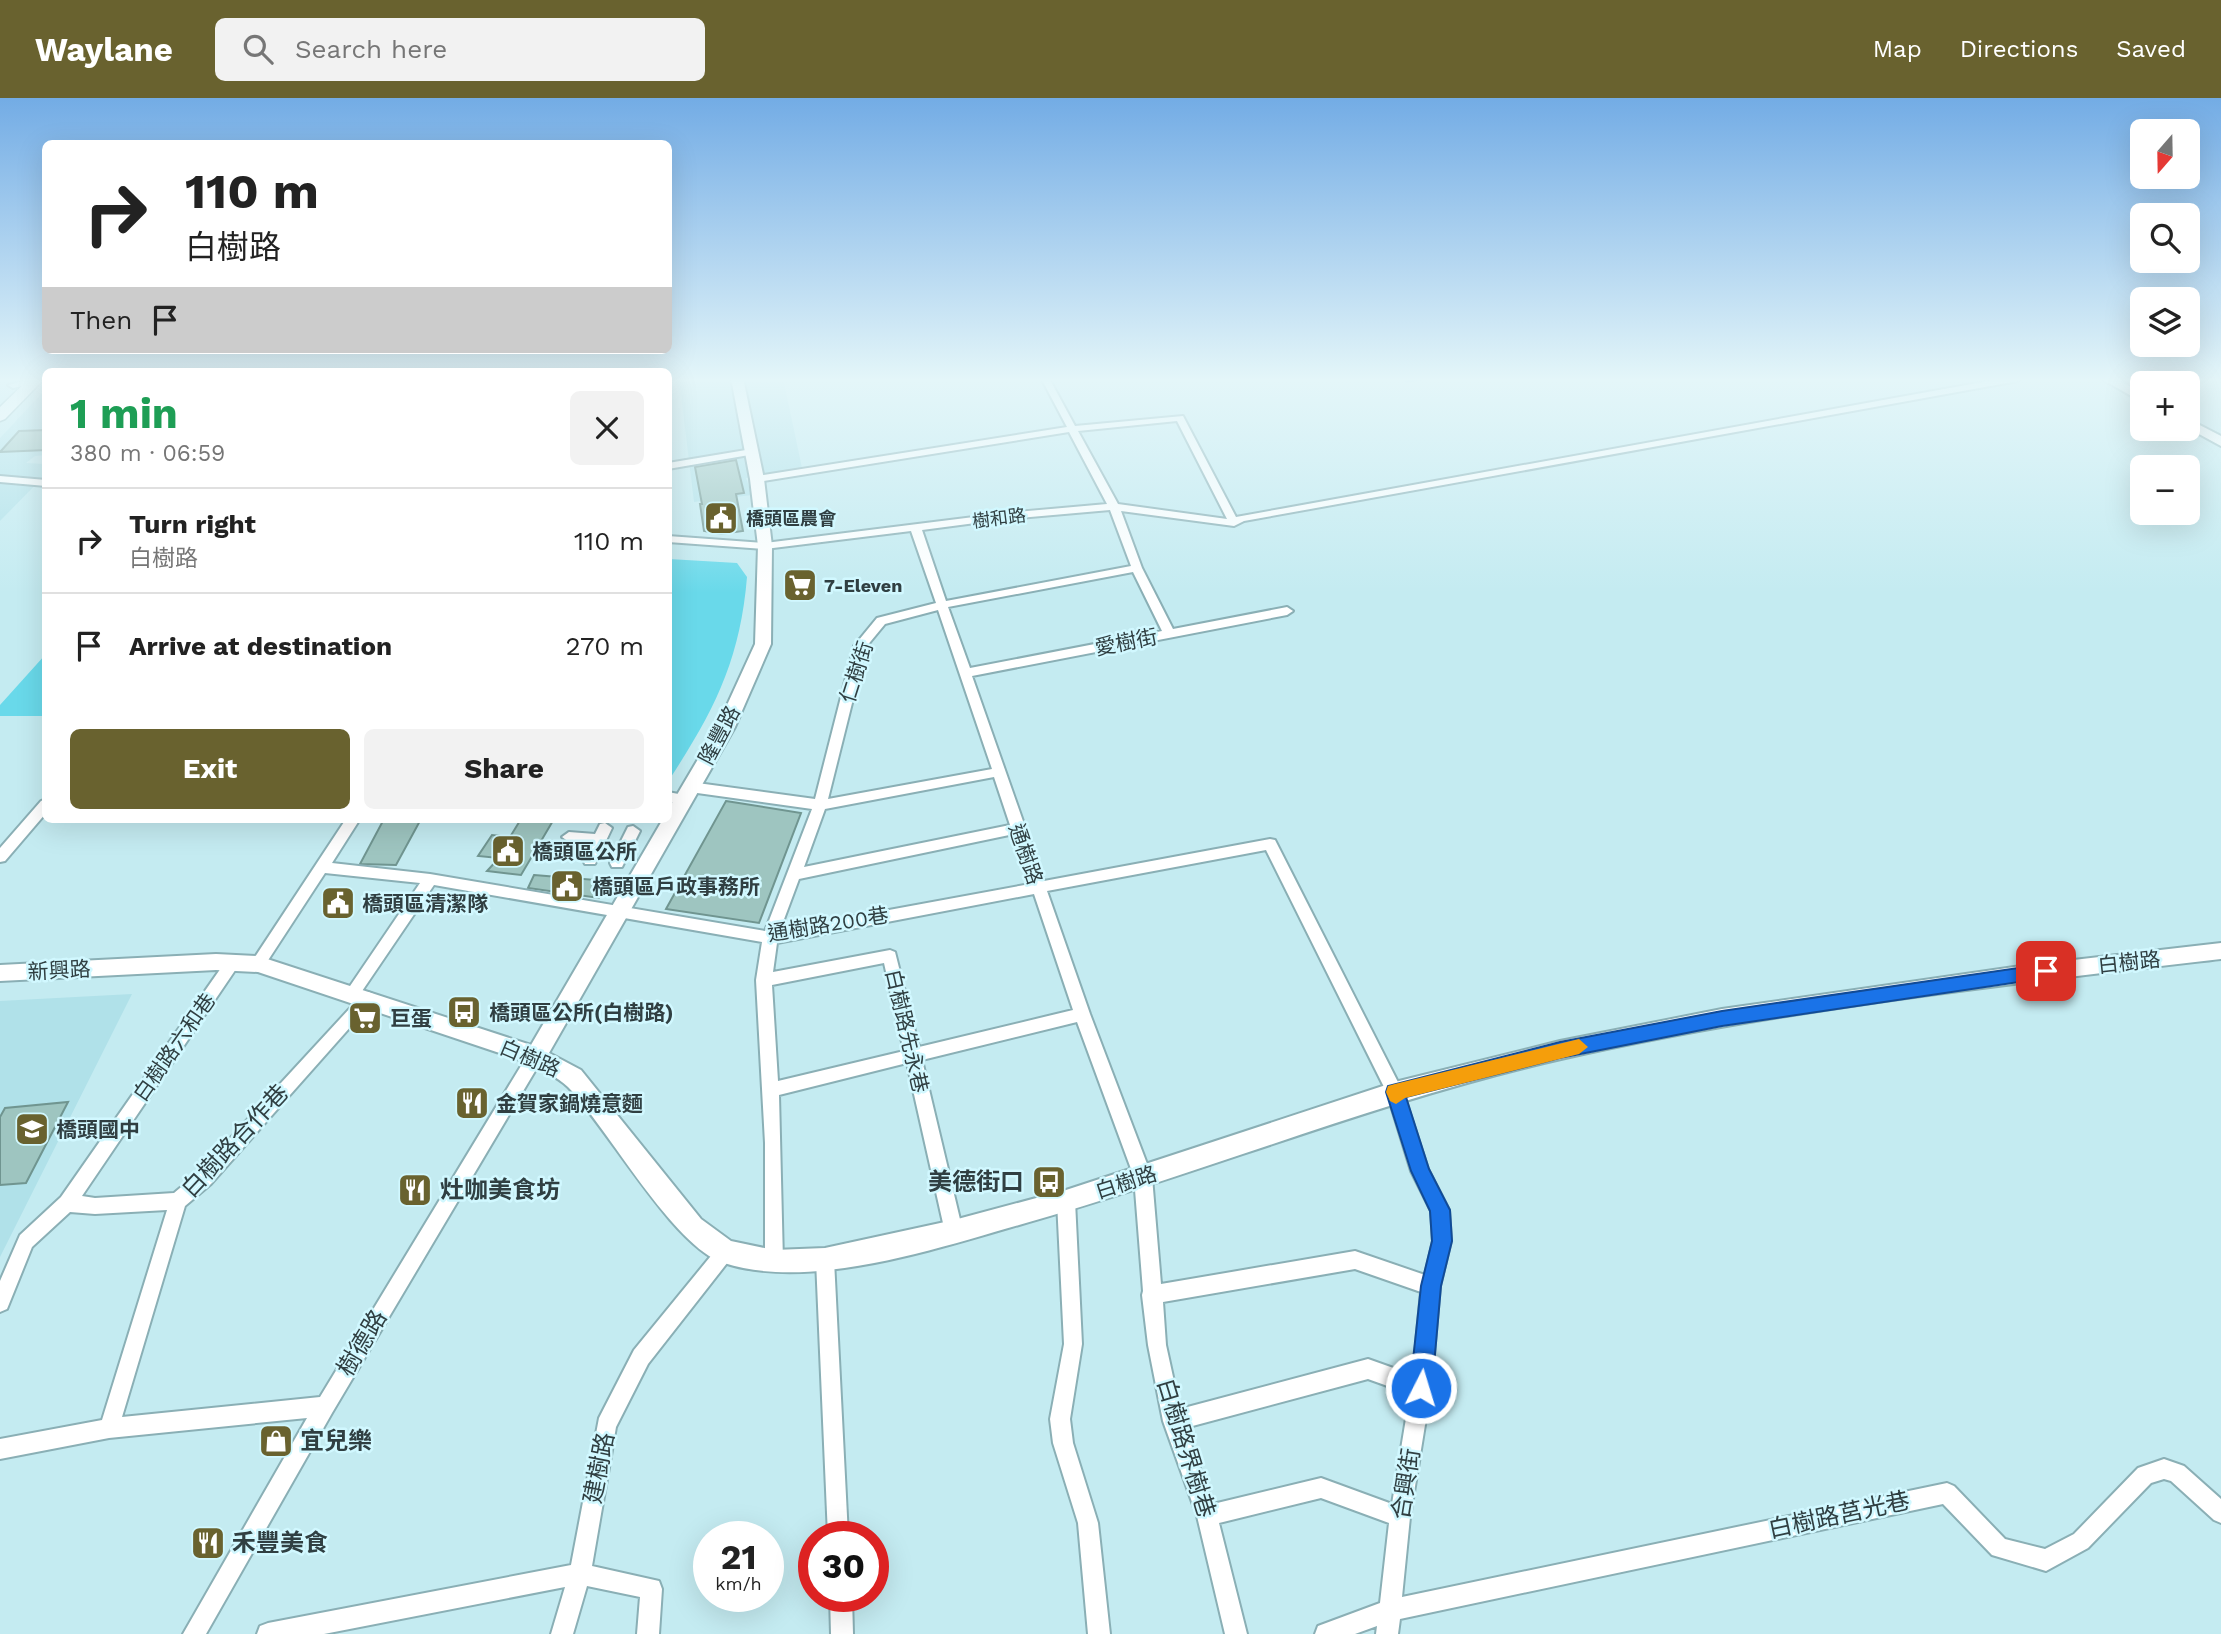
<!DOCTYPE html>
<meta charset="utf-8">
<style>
body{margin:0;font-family:"Work Sans","Noto Sans TC",sans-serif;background:#f2f2f2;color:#222;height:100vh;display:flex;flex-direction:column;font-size:26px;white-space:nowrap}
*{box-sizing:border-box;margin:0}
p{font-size:23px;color:#767676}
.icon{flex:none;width:38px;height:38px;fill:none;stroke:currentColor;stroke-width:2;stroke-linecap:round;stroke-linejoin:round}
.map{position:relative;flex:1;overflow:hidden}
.details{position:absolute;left:42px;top:270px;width:630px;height:455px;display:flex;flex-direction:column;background:#fff;border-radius:10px;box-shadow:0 7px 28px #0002}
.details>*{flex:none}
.banner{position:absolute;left:42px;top:42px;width:630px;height:214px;border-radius:10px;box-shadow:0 7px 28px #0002;background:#fff;color:#222;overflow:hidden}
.needle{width:46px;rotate:200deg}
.tools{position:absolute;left:2130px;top:21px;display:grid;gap:14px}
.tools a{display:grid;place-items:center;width:70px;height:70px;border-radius:10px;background:#fff;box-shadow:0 7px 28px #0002;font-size:35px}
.speed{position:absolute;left:693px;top:1423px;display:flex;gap:14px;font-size:35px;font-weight:700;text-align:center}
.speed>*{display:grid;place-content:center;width:91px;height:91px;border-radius:50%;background:#fff;box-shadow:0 7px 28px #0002;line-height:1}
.speed small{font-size:18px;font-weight:400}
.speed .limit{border:10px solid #d22;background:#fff;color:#111}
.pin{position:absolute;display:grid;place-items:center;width:60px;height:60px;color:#fff;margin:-30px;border-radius:14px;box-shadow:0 4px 10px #0006}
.me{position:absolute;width:77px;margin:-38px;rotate:5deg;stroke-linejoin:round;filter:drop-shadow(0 0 5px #0008)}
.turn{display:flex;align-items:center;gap:24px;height:147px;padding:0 28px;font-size:32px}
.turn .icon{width:91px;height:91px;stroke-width:2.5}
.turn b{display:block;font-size:49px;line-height:60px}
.then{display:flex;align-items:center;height:66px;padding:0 28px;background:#0003;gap:14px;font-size:26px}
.round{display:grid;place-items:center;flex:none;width:74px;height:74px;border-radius:10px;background:#f2f2f2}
.overview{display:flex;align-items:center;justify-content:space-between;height:119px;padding:0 28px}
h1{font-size:42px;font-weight:700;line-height:52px;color:#1e9e55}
.primary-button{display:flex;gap:14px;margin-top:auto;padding:14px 28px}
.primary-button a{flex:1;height:80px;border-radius:10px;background:#69622f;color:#fff;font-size:28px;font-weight:700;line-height:80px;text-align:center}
.primary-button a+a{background:#f2f2f2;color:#222}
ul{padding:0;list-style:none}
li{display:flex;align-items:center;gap:21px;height:105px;padding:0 28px;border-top:2px solid #e0e0e0}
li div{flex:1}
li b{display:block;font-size:26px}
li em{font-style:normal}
header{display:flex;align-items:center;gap:42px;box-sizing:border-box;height:98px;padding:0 35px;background:#69622f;color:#fff}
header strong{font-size:33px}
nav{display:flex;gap:38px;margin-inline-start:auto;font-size:24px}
.search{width:490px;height:63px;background:#f2f2f2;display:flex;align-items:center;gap:18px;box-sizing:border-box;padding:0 24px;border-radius:10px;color:#767676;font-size:26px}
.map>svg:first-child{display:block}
.built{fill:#b0e1e9}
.green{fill:#69d9ea}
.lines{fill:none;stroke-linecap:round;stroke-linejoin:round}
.stream{stroke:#63a1e1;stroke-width:3.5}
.building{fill:#9ec5c0;stroke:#709590;stroke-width:2}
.street-casing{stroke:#8aafb5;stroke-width:4}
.secondary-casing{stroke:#8aafb5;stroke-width:4}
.primary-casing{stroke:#8aafb5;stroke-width:3}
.street{fill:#fff;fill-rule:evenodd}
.secondary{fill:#fff;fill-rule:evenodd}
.primary{fill:#fff;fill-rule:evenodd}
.route{fill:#1a73e8;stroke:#114b97;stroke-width:2}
.slow{fill:#f59e0b}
.labels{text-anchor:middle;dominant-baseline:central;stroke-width:5;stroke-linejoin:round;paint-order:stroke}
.far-poi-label{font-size:18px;font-weight:bold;fill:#303f42;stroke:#d1f8ff;text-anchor:start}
.far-street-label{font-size:18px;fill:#303f42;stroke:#d1f8ff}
.street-label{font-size:21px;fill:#303f42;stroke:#d1f8ff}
.poi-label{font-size:21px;font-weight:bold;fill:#303f42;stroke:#d1f8ff;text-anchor:start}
.near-street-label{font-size:24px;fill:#303f42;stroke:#d1f8ff}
.near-poi-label{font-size:24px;font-weight:bold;fill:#303f42;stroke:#d1f8ff;text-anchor:start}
</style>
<header>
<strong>Waylane</strong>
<div class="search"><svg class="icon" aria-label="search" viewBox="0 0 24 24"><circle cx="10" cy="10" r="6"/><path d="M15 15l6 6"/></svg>Search here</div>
<nav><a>Map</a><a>Directions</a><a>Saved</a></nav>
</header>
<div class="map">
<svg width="2221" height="1536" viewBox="0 0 2221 1536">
<rect width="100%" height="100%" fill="#c4ebf1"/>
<path class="built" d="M679,280h104l19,90 -56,10 6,17 -58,7z
M45,292v65l-10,1 -9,7 19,1v11l-45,46v-83z
M132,896l-132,263v-256z"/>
<path class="green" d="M669,461l68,4 10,14c-7,84 -33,134 -78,203z
M45,557v61h-45v-11z"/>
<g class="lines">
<path class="stream" d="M1407,283l19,-3"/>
</g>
<path class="building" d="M46,332v20l-46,2 19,-21z
M736,362l8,33 -8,1 7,37 -22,3 -17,-3 -4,-27h2l-7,-37z
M726,703l75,12 -42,110 -93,-14z
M384,721h37l-25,46 -36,-1z
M521,721h33l-33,56 -34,-4 12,-13 -21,-2 14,-21 18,2z
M534,777l37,3 38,3 -10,17 -71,-10z
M68,1004l-42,81 -26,2v-68l5,-9z"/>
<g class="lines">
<g class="street-casing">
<path id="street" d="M35,280h11v3l-33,7 -5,-3z
M1041,280h8l26,48 108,-10 53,101 769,-139h17l-4,3 -774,140 -10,5 -113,-15 21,57 31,61 114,-22 6,4 -6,4 -315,61 72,205 226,-42 5,1 128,252 25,77 21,41 2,31 -11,45 -9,102 -21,129 -8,80 545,-114 7,3 51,53 40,10 29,-15 64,-66 26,-9 20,7 37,33v24l-7,-3 -43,-39 -7,-2 -13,4 -63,65 -42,23 -54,-16 -49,-51 -543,115 -2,15h-22l1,-8 -22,8h-40l3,-8 62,-23 9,-80 -68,-25 -102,25 28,111h-22l-28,-118 -34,-95 -15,-76 -6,-50 1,-4 -9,-114 -57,-155 -155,38 41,172 -3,6 -6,2 -6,-2 -3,-6 -38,-169 -128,32 4,167 -3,6 -6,3 -6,-3 -3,-6v-119l-9,-163 6,-38 -328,-57 -76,112 -5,2 -5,-2 -3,-4 3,-4 72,-106 -95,-10 -62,95 -5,2 -5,-2 -2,-4 2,-4 93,-141h14l-28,44 98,11 335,57 47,-122 -122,-17 -7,-5 7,-5 125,17 39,-153 23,-28 59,-15 -25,-72 -146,18 -97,-7v-6l97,7 241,-30 101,-9 -38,-72 -312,50 -5,-3 5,-3 310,-49zM1177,323l50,98 -109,-15 -40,-73zM1110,412l21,56 -185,35 -24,-71 84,-11zM1133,474l29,59 -192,37 -22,-61zM938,512l54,159 -164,30 38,-152 19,-23zM994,679l16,48 -206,42 21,-58zM1014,736l16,50 -250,46 19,-51zM1266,752l121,243 24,78 20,40 2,30 -8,34 -70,-24 -194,33 -9,-107 -62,-163 -43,-123zM1034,796l39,116 -154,37 -24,-95 -5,-2 -117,22 4,-29zM884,865l20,88 -126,30 -6,-96zM1355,1171l66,23 -8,83 -45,-16 -188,50 -14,-64 -3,-43zM1368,1281l42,15 -18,110 -71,-26 -108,26 -28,-76z
M752,351l3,1v4l-87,15v-6z
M0,378l46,4v6l-46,-4z
M668,694l21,4 2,3 -7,5 -16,-2z
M46,701v14l-41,48 -5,1v-14l41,-47z
M605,725l7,5 -17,36h-10l-2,-4 8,-16 -22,-2 -7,-5 7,-5 26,2 5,-10z
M633,728l7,5 -18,36h-10l-2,-4 18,-36z
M233,858l5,2 2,4 -2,4 -156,230 13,2 79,-5 25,-21 164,-178 5,-2 5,2 3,4 -165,186 -26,22 -63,211 198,-20 210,-346 6,-2 6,2 2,5 -212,357 -126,221h-23l124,-216 -198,20 -109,21v-20l102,-19 65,-210 -72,4 -25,-2 -38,35 -25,62 -7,3v-31l20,-46 41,-38 167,-239z
M1066,1095l6,2 3,6 7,143 -12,75 3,24 25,80 12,111h-22l-10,-111 -25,-80 -3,-24 14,-75 -7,-143 3,-6z
M725,1145l6,3 3,6 -3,6 -83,106 -32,63 -24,139 67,15 3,8 -3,45h-22l3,-37 -53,-11 -14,48h-22l14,-47 -241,47h-67l3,-8 8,-3 303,-58 28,-147 35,-68 85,-104z
M825,1153l6,3 3,6 14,276h-20l-12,-276 3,-6z
M830,1498h22l1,38h-22z"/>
</g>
<g class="secondary-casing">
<path id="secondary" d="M731,280h12l21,101 8,67 -1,98 -36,83 -186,326 32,17 120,149 30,22 43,9 51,-2 129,-28 112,-30 329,-108 165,-41 162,-32 299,-43 200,-23v16c-221,26 -443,51 -660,100 -185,42 -360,115 -542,166 -84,24 -210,66 -295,38 -51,-16 -116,-135 -156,-176 -10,-10 -27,-17 -39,-24l-271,-91 -42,-2 -216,11v-16l216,-11 42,2 273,89 132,-226h5v-9l49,-83 38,-83 3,-98 -8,-67z
M2100,280h14l28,15v9z
M2188,321l33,17v10l-33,-18z"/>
</g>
<g class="primary-casing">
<path id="primary" d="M30,280h15l-40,41 -5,2v-14z"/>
</g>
<use href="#street" class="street"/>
<use href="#secondary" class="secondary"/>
<use href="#primary" class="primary"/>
</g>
<linearGradient id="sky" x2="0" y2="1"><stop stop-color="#73ace5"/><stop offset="0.57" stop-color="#e4f6f9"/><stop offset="1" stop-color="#e4f6f9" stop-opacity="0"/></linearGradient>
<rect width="2221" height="495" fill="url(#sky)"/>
<path class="route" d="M2046,866l8,7 -8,7 -324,48 -162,32 -154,39 23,72 21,41 2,31 -11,45 -9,102 -3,8 -8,3 -8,-3 -3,-8 11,-102 11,-45 -2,-30 -19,-40 -25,-79 2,-6 172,-44 162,-31z"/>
<path class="slow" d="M1579,941l9,8 -9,7 -174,44 -9,6 -6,-3 -4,-9 2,-6 7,-2z"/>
<defs>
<g id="civic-square" transform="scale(1.75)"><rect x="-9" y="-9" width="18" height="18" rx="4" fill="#69622f" stroke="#d1f8ff"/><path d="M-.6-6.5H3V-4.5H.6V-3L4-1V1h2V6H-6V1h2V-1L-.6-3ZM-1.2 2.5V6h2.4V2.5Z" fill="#fff"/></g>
<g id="supermarket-square" transform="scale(1.75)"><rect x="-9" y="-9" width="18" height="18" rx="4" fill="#69622f" stroke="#d1f8ff"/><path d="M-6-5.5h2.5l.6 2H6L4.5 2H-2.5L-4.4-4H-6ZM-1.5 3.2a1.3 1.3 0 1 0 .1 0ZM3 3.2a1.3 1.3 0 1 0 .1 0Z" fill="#fff"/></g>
<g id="bus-square" transform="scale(1.75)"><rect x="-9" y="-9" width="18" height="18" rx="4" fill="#69622f" stroke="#d1f8ff"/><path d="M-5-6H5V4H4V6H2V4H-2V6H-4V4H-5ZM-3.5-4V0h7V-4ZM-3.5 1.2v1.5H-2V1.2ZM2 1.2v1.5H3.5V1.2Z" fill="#fff"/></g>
<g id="restaurant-square" transform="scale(1.75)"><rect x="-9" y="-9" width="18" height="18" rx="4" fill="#69622f" stroke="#d1f8ff"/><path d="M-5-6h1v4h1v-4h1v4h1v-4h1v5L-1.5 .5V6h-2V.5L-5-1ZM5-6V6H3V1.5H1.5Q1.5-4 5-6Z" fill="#fff"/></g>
<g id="school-square" transform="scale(1.75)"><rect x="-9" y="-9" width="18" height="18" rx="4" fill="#69622f" stroke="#d1f8ff"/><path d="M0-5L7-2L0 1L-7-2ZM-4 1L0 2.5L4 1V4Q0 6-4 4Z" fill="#fff"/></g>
<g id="shop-square" transform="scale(1.75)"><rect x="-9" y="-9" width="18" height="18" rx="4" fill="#69622f" stroke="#d1f8ff"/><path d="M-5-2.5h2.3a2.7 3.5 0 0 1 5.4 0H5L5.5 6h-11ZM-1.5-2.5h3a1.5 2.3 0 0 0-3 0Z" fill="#fff"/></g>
</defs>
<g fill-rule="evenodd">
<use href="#civic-square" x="721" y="420"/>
<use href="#supermarket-square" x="800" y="487"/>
<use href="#civic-square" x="508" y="753"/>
<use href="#civic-square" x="567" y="788"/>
<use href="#civic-square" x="338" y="805"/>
<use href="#bus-square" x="464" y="914"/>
<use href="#supermarket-square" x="365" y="920"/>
<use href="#restaurant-square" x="472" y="1005"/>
<use href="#school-square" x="32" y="1031"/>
<use href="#bus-square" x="1049" y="1084"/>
<use href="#restaurant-square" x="415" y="1092"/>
<use href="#shop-square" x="276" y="1343"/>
<use href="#restaurant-square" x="208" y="1445"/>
</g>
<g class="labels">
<g class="far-poi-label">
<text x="746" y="420">橋頭區農會</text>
<text x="824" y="487">7-Eleven</text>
</g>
<g class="far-street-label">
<text transform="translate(999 420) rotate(-7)">樹和路</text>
</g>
<g class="street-label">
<text transform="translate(1126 544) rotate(-11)">愛樹街</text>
<text transform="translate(856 574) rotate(-72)">仁樹街</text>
<text transform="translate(719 637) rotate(-62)">隆豐路</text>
<text transform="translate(1026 756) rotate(71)">通樹路</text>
<text transform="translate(828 826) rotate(-9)">通樹路200巷</text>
<text transform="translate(2129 864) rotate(-6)">白樹路</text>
<text transform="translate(59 872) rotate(-3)">新興路</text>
<text transform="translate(907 933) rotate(77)">白樹路先永巷</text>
<text transform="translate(174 949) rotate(-55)">白樹路六和巷</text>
<text transform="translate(530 960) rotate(23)">白樹路</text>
<text transform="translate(1126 1084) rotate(-18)">白樹路</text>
</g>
<g class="poi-label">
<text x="532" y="753">橋頭區公所</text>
<text x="592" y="788">橋頭區戶政事務所</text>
<text x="362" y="805">橋頭區清潔隊</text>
<text x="489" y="914">橋頭區公所(白樹路)</text>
<text x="390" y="920">巨蛋</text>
<text x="496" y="1005">金賀家鍋燒意麵</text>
<text x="56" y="1031">橋頭國中</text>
</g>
<g class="near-street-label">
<text transform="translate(235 1043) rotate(-47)">白樹路合作巷</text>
<text transform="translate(362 1245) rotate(-59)">樹德路</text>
<text transform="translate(1186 1350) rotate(73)">白樹路界樹巷</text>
<text transform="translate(599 1370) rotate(-79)">建樹路</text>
<text transform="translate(1406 1386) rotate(-81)">合興街</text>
<text transform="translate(1839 1417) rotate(-12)">白樹路莒光巷</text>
</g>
<g class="near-poi-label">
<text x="1024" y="1084" text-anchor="end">美德街口</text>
<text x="440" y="1092">灶咖美食坊</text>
<text x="300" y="1343">宜兒樂</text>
<text x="232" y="1445">禾豐美食</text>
</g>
</g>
</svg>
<div class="tools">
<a><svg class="needle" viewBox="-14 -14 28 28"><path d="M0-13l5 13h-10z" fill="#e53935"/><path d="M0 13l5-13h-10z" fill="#767676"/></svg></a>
<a><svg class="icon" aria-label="search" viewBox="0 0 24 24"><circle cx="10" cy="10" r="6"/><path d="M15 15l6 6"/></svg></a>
<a><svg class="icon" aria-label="layers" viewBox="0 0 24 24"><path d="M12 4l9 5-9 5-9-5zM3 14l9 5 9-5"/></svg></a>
<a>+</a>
<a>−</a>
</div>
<div class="speed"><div>21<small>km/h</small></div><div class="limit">30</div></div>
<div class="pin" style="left:2046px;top:873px;background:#d93025"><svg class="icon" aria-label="arrive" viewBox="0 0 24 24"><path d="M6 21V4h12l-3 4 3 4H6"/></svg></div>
<svg class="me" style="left:1421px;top:1290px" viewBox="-20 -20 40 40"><circle r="17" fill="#1a73e8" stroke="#fff" stroke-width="3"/><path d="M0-11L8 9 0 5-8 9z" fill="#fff"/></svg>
<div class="banner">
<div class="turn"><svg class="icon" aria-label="right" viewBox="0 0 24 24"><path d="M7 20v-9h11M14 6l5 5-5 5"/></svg><div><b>110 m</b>白樹路</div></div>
<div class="then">Then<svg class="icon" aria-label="arrive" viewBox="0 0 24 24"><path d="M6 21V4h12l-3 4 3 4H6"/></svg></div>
</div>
<section class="details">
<div class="overview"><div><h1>1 min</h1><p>380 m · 06:59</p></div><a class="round"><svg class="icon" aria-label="close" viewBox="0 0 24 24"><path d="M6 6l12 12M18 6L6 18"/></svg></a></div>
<ul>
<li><svg class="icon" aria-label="right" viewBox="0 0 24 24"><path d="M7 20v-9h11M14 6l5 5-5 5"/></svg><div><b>Turn right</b><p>白樹路</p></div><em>110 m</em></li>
<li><svg class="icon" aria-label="arrive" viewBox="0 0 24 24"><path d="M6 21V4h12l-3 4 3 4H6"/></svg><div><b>Arrive at destination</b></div><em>270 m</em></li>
</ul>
<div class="primary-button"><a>Exit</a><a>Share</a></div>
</section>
</div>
